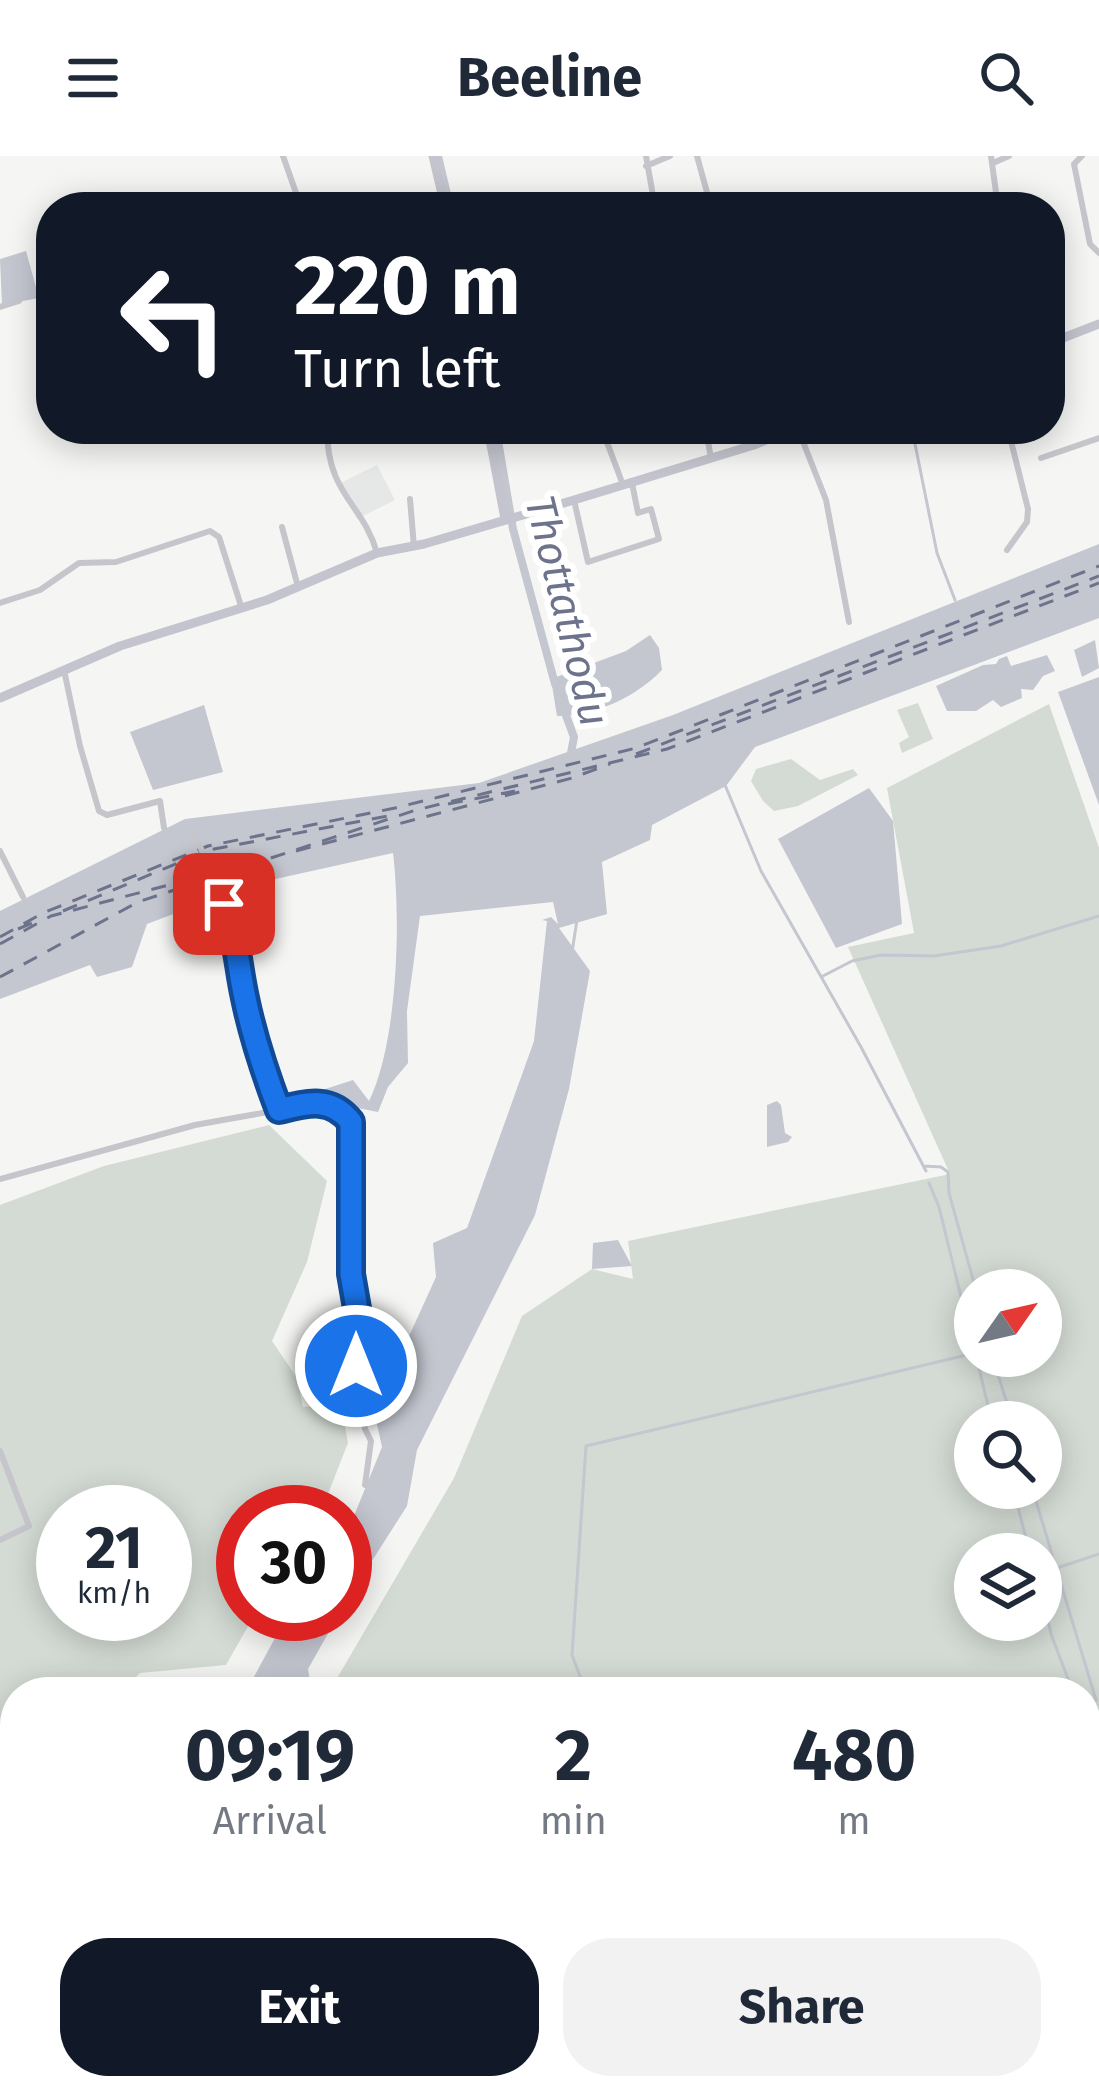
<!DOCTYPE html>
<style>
body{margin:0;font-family:"Fira Sans",sans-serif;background:#f2f2f3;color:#1f2937;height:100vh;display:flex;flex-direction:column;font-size:45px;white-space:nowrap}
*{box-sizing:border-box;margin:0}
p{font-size:39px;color:#747a83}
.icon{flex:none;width:66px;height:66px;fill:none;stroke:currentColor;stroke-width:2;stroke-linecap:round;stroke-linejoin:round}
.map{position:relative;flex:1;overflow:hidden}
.panel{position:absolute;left:0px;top:1521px;width:1101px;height:423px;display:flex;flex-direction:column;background:#fff;border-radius:48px 48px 0 0;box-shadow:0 6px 30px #0003}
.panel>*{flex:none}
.banner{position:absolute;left:36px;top:36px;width:1029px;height:252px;border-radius:48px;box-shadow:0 6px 30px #0003;background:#111827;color:#fff;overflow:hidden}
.needle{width:78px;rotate:56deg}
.buttons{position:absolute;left:954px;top:1113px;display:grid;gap:24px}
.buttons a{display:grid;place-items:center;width:108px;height:108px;border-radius:50%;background:#fff;box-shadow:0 6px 30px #0003;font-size:60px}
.speed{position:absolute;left:36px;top:1329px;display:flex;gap:24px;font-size:60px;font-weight:700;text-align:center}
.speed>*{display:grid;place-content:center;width:156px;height:156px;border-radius:50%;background:#fff;box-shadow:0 6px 30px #0003;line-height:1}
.speed small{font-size:30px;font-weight:400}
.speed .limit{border:18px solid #d22;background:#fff;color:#111}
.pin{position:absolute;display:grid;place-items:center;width:102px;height:102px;color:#fff;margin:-51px;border-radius:24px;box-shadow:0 6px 18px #0006}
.me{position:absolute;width:132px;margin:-66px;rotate:0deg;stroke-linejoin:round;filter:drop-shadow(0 0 9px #0008)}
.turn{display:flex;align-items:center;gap:42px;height:252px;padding:0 60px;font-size:54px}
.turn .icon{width:156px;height:156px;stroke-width:2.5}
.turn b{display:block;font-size:84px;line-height:102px}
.eta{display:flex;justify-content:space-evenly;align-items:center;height:204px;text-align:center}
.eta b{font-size:72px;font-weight:700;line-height:84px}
.cta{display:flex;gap:24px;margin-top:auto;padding:24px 60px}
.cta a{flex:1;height:138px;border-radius:48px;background:#111827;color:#fff;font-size:48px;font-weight:700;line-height:138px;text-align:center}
.cta a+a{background:#f2f2f3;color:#1f2937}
header{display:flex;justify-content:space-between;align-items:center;height:156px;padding:0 60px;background:#fff;font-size:54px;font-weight:700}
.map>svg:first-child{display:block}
.built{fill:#e6e7e7}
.green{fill:#d3dbd4;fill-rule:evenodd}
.water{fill:#c4c6d0}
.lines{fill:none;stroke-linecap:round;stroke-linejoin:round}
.stream{stroke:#c4c6d0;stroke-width:3}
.canal{stroke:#c4c6d0;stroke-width:8}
.ferry{stroke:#6e738c;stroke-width:3;stroke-dasharray:15 12;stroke-linecap:butt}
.street{stroke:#c5c5cb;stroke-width:6}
.secondary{stroke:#c4c4ce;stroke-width:9}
.route-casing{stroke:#114b97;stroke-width:30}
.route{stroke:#1a73e8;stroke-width:21}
.labels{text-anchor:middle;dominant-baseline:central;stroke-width:12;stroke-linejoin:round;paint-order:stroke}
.water-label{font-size:42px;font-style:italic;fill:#6e738c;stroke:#fff}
</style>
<header><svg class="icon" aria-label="menu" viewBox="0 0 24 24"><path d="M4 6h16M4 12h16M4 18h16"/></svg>Beeline<svg class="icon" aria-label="search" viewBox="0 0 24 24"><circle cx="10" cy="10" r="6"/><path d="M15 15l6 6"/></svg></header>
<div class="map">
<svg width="1099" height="1942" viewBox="0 0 1099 1942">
<rect width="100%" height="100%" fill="#f5f6f4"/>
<path class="built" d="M377,309l18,35 -38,19 -17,-36z"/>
<path class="green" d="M918,547l15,36 -31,14 -3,-10 10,-6 -12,-27z
M1049,548l50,144v1250h-620l-7,-13h614v-393h-747l-3,-12 118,-202 68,-162 70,-47 41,10 -5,-38 322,-67 -102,-227 66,-14 -27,-145zM1041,1134v66h-66v-66zM1041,1266v66h-66v-66zM1041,1398v66h-66v-66z
M791,603l29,21 33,-11 5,6 -60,31 -24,5 -11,-10 -12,-20 5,-12z
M269,969l58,56 -20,81 -35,79 25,37 6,29 38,-3 7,39 -22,56 -9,13h-74v102h12l-29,51 -86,8 -19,19h-106v76l-15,2v-565l104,-39zM63,1356h102v102h-102z
M15,1646v283h332l4,5 -2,8h-349v-291z"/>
<path class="water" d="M26,95l13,47 -37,7 -2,-46z
M1099,388v74l-344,129 -29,39 -74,39 -2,15 -48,22 5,52 -48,14 31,43 -21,118 -34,126 -118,235 -10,56 -62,97v-65l37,-91 -15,-68 27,-10 42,-92 -3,-34 34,-15 67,-187 13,-120 -5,-1 9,-3 7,7 -5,-22 -133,14 -13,95 1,52 -20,24 -10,25 -46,-9 -16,-11 37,-12 16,21c29,-59 32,-182 24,-248l-140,31 -106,40 -15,43 -35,10 -7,-12 -90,34v-88l185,-92 294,-36 194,-68z
M650,479l9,13 3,22c-26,27 -67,46 -105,46l-6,-37 75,-28z
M1095,484l4,28 -17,9 -8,-27z
M1047,499l8,16 -12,5 -10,14 -12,-1 1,9 -21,9 -8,-7 -17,11h-29l-11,-25 47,-21 13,-1 3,-5 8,-3 4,10z
M1099,521v128l-41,-113z
M204,549l19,67 -70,18 -23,-58z
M869,632l24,33 9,103 -66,24 -58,-109z
M777,945l4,4 4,28 7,4 -4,5 -21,5v-42z
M618,1084l14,26 -40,3 1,-26z
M288,1458h51l-31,55 4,23h-88l26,-8z
M389,1929h53l5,13h-51z"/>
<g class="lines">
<path class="stream" d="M912,273l25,124 18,47
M725,629l36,86 100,176 65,124
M572,796l5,-32
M823,820l29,-15 29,-6 53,1 67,-10 98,-30
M924,1010l17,1 7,5 1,21 27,97
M929,1027l10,24 36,147
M976,1200l16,66
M992,1200l21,66
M1013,1332l17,66
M1032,1332l64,212
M1057,1412l42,-14
M1041,1432l10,46 22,58
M586,1536l-14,-37 14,-209 389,-93
M1086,1578l13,43
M1086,1735l13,-4
M1086,1771l13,20
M1026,1929l11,13
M651,1942l16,-13
M801,1942l12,-13"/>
<path class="canal" d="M438,0l12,51
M496,273l17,100 42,155
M564,554l10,27 -3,16"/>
<path class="ferry" d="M636,598l463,-178
M448,648l67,-13
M296,695l276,-73 38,-14
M208,725l15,22
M63,755l146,-61 189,-36
M18,773l19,-8
M0,781l43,-24 165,-67 187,-38 241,-60 463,-182
M0,788l51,-28 201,-53
M0,821l138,-75 278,-92 251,-61 432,-166"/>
<path class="street" d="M283,0l18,51
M646,0l9,51
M697,0l14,51
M991,0l7,51
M1082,0l-8,8 16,80 9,9
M993,7l16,-7
M646,10l24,-10
M0,151l19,-6
M1050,165l10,18
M327,273c0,66 36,74 50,124
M602,273l21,56
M706,273l5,30
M798,273l28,71 23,122
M956,273l2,7
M1041,302l58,-20
M410,343l4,48
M574,344l14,62 71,-23 -8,-30 -13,4 -6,-30
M282,371l16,60
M1007,394l20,-28 1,-13 -20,-80
M0,447l40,-13 39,-27 37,-1 94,-31 9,6 23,72
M64,514l16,76 19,65 8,4 53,-14 4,27
M193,675l30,66
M0,695l23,46
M279,954c28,-7 52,-14 72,12v152l11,63 -6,29 9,63 6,12 -6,44
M0,1023l195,-54 84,-15c-14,-37 -26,-73 -34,-112 -7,-31 -8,-64 -21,-94
M0,1295l29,75 -29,14"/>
<path class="secondary" d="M433,0l12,51
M1050,187l49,-19
M488,273l17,90
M0,542l120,-52 147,-46 110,-47 47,-9 150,-44 180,-55 39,-16"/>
</g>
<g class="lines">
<g class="route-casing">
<path id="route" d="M224,748c13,30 14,63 21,94 8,39 20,75 34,112 28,-7 52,-14 72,12v152l11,63 -6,29"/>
</g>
<use href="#route" class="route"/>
</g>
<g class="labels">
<g class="water-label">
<text transform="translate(567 455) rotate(76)">Thottathodu</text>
</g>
</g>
</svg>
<div class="buttons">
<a><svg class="needle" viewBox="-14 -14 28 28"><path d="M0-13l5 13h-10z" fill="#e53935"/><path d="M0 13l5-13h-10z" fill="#747a83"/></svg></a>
<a><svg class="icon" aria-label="search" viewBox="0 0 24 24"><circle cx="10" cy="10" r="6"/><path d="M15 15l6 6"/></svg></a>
<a><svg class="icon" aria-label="layers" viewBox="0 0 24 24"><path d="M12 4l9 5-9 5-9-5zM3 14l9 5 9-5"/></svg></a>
</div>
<div class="speed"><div>21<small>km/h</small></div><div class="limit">30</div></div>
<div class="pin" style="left:224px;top:748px;background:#d93025"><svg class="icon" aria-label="arrive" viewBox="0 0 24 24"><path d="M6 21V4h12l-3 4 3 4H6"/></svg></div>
<svg class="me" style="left:356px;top:1210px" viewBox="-20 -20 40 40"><circle r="17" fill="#1a73e8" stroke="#fff" stroke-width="3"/><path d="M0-11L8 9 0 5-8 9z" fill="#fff"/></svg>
<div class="banner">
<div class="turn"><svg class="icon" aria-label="left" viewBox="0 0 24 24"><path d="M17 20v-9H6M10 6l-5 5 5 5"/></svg><div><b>220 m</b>Turn left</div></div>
</div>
<section class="panel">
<div class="eta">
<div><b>09:19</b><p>Arrival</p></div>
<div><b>2</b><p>min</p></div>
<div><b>480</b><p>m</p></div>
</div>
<div class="cta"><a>Exit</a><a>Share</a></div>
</section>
</div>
